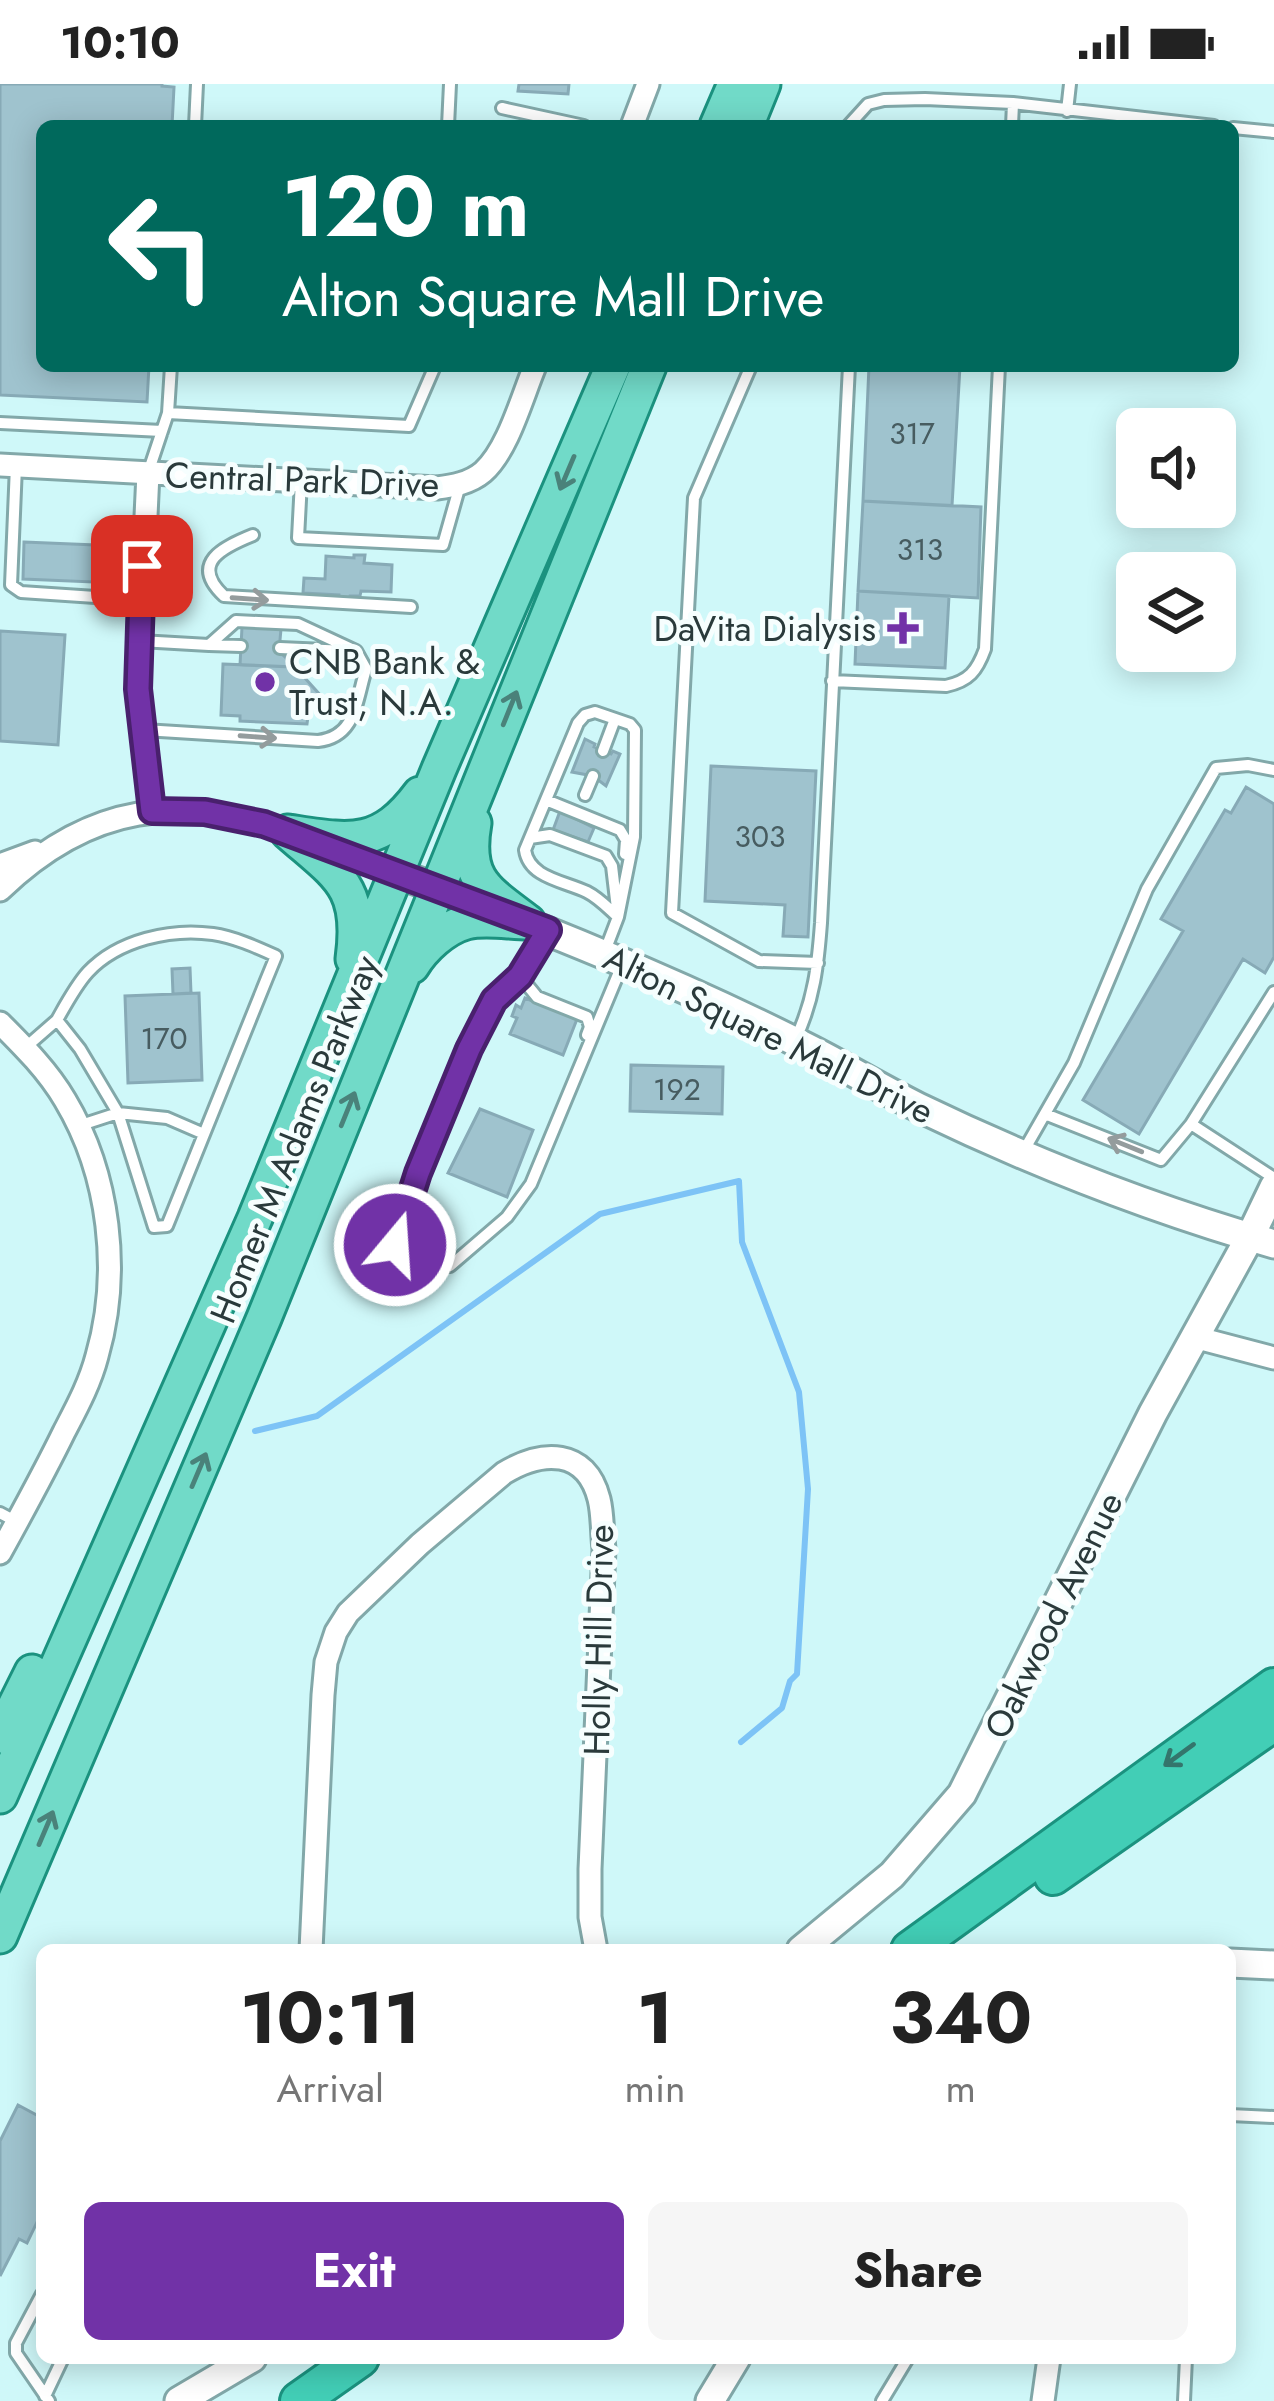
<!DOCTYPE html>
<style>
body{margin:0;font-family:Jost,sans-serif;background:#f6f6f6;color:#222;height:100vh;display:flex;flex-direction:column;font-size:45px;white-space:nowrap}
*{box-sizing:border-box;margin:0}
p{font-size:39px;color:#767676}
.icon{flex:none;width:66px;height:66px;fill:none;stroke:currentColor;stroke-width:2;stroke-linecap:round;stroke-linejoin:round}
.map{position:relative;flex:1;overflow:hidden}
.drawer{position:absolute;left:36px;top:1860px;width:1200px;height:420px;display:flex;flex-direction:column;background:#fff;border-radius:18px;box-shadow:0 6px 30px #0003}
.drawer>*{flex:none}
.hud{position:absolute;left:36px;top:36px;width:1203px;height:252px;border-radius:18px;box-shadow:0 6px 30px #0003;background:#00695c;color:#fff;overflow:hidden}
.controls{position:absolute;left:1116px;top:324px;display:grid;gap:24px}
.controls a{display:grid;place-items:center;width:120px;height:120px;border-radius:18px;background:#fff;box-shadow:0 6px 30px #0003;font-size:60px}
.pin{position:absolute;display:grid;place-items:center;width:102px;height:102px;color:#fff;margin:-51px;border-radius:24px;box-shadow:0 6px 18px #0006}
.me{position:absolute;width:132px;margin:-66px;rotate:18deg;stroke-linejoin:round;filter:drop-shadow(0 0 9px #0008)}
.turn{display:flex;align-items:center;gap:42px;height:252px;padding:0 48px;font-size:54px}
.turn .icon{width:156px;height:156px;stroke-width:2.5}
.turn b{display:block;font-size:84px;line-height:102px}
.eta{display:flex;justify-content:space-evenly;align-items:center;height:204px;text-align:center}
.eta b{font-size:72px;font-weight:700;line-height:84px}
.cta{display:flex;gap:24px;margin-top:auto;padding:24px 48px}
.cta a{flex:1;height:138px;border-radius:18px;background:#7132a7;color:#fff;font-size:48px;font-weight:700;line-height:138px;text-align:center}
.cta a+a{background:#f6f6f6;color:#222}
.status{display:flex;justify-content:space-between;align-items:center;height:84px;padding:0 60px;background:#fff;direction:ltr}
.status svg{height:33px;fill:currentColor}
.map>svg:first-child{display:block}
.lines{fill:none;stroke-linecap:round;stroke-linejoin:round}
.stream{stroke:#7dc3f6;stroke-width:6}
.building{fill:#9fc3ce;stroke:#87aab6;stroke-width:3}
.service-casing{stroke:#82a8a9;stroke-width:16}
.minor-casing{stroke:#82a8a9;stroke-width:27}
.tertiary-casing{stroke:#82a8a9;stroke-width:33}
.primary-casing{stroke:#1b927f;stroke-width:39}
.trunk-casing{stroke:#1b927f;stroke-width:42}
.service{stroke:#fff;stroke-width:10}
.minor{stroke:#fff;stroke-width:21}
.tertiary{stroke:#fff;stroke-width:27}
.primary{stroke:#71dac8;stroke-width:33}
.trunk{stroke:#42ceb6;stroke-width:36}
.oneway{stroke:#4a827a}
.oneway2{stroke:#949c9d}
.oneway3{stroke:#34756c}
.route-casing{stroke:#49206d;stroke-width:30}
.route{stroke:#7132a7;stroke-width:21}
.poi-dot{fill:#7132a7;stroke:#f6fefe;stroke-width:4.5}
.labels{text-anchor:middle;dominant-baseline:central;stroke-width:10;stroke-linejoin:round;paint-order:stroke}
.number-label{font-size:30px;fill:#475c60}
.street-label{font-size:36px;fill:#2a3a3b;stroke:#f6fefe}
.poi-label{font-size:36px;fill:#2a3a3b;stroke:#f6fefe;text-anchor:end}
</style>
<div class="status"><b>10:10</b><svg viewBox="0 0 49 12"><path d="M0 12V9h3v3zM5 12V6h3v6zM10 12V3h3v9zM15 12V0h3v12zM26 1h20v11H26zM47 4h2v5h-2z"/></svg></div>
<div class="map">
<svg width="1274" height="2317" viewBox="0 0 1274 2317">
<rect width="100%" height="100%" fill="#cff8f9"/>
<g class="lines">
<path class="stream" d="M255,1347l62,-15 283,-202 139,-33 3,61 57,150 9,97 -11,185 -7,7 -8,27 -41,34"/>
</g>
<path class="building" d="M0,0h162v2l12,1 -2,39h-130v240h107l-2,36 -147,-7z
M519,0h50l-1,10 -50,-3z
M869,282h91l-8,140 -89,-5z
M863,417l118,6 -3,91 -120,-7z
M24,458l71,3 -2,37 -70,-3z
M354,471h11l-1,8 28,2 -1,27 -30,-1 -1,5h-10l-1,3h-10v-4l-36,-2 1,-15 21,1 1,-23 28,2z
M858,507l91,5 -4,72 -90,-4z
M242,543l39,2 -2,22 16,16 -55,-2z
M0,547l65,4 -7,110 -58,-4z
M223,580l72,3 27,30 -13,12 -2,15 -67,-3v-5l-19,-1z
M585,655l10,5 -1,3 17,7 2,-3 7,3 -14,32 -13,-10 -21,-4z
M711,682l105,5 -8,166 -25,-1 2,-31 -80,-4z
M1246,703l28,17v153l-9,16 -22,-14 -104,175 -56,-34 100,-169 -22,-12 64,-109 6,3z
M560,727l34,17 -6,14 -35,-12z
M190,884l1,25 -18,1 -1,-25z
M199,909l3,87 -74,3 -3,-87z
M525,914l52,21 -14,36 -53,-21 7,-16 -5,-2 4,-11 5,3z
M631,981l92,2 -1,47 -92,-3z
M480,1025l53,21 -26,67 -59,-24z
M18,2021l24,13v94l-15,31 -8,-4 -19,37v-135z"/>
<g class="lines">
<g class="service-casing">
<path id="service" d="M502,24l82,18
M1067,27l3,-27
M195,42l2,-42
M448,42l2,-42
M848,42l20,-22 16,-4 41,-1 88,4 201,23
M1012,42l1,-23
M1233,44l41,4
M751,282l-57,132 -22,415 87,48 59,2
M168,329l241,13 26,-60
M0,339l162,8
M16,382l-5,119 10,7 119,8
M148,389l20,-60 3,-47
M301,397l-3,57 145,7 17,-60
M253,451c-30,12 -64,28 -29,61l187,11
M140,557l69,4 27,-24 62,3 58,27 10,18c-10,32 -10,68 -48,72l-174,-11
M209,561l32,1
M280,564l67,3
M832,597l114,5c23,-5 31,-15 39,-37l14,-283
M595,628l35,12 5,6 -1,107 -16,80c-10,-9 -19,-19 -31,-25 -23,-11 -58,-14 -62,-42l53,-127 7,-8z
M603,667l12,-32
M585,711l8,-19
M546,716l74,30 6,10 -1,14
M530,754l20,-3 56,21 6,10 6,51 -13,34
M546,849l-26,43 -26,24 -25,49 -51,124 -23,72 55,21 57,-49 24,-33 91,-219
M520,892l17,21 50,20 3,10 -3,8
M1274,908l-83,132 83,54
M57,936c9,-16 19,-35 31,-48 30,-32 83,-44 125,-38 21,3 43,13 63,22l-9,22 -100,248 -13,1 -36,-114 49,5 37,16
M796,954c18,-38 22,-74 25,-115l28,-557
M26,963l31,-27 23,29 38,64 -40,13
M1045,1030l116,46 30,-36
M1023,1068l51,-89 73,-174 69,-121 32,-3 26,5
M0,1429l17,9
M1230,2031l44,2
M42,2210l-26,49v10l33,48
M45,2312l18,-38
M882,2317l26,-43
M1184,2317l2,-43"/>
</g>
<g class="minor-casing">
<path id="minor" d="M632,42l16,-42
M0,381l437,23c16,-2 33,-5 46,-16 25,-22 39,-75 52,-106
M148,389l-10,216 14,122
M324,762l72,27
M0,781l35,-13
M0,806c89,-86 180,-98 295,-55
M0,939c24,24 48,48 65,77 45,75 56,173 32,256 -7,27 -20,51 -33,76 -20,41 -42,81 -64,121
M1194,1253l80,21
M311,1866l12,-255 3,-33 10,-30 12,-19 72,-69 84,-71c38,-23 82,-25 95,26 4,16 3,34 5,50l-14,320v48l6,33
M1043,2317l6,-43"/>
</g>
<g class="tertiary-casing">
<path id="tertiary" d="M396,789c139,52 278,107 410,174 38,19 74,41 112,60 114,55 234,102 356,137
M801,1866l91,-75 70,-81 191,-381 97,-176 24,-50
M1230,1879l44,2
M179,2317l73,-43
M710,2317l26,-43"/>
</g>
<g class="primary-casing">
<path id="primary" d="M717,42l18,-42
M746,42l17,-42
M474,739c-10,57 12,67 54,99
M288,748c50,44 75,54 65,127
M288,748c61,9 91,17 132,-38
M412,882c11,-18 32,-38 54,-44 19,-5 43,0 62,0
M0,1652l32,-64
M0,1712l255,-578 184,-449 174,-403
M0,1852l264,-618 385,-952"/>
</g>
<g class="trunk-casing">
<path id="trunk" d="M1053,1792l221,-154
M910,1866l364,-263
M299,2317l61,-43"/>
</g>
<use href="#service" class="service"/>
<use href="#minor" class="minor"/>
<use href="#tertiary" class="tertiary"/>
<use href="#primary" class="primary"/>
<use href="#trunk" class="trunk"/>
</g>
<defs><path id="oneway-shaft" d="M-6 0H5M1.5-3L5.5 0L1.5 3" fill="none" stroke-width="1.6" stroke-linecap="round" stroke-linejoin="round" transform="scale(3)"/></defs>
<g class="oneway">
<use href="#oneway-shaft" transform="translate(567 389) rotate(113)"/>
<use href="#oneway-shaft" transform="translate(510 624) rotate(-68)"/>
<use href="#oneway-shaft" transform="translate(348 1025) rotate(-68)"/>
<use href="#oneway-shaft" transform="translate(199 1386) rotate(-67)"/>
<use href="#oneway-shaft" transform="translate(46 1744) rotate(-67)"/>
</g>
<g class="oneway2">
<use href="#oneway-shaft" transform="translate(250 515) rotate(4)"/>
<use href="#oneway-shaft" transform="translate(258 653) rotate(4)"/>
<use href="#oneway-shaft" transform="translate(1125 1061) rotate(-158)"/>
</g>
<use class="oneway3" href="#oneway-shaft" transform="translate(1179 1671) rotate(144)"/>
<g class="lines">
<g class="route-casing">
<path id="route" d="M142,482l-4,123 14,122 53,1 59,12 284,106 -28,46 -26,24 -25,49 -51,124 -23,72"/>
</g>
<use href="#route" class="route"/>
</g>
<g class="poi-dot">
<path d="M897 526h12v12h12v12h-12v12h-12v-12h-12v-12h12z"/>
<circle cx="265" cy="598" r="12"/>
</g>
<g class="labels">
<g class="number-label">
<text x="912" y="349">317</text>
<text x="920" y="465">313</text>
<text x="760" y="752">303</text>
<text x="164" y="954">170</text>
<text x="677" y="1005">192</text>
</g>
<g class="street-label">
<text transform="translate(302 395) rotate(2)">Central Park Drive</text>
<text transform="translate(769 950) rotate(26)">Alton Square Mall Drive</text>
<text transform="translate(294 1055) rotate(-68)">Homer M Adams Parkway</text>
<text transform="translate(1053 1531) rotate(-64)">Oakwood Avenue</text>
<text transform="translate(598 1556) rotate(-89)">Holly Hill Drive</text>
</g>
<g class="poi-label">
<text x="876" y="544">DaVita Dialysis</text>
<text x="289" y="577" text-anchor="start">CNB Bank &amp;<tspan x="289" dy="41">Trust, N.A.</tspan></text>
</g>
</g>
</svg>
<div class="controls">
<a><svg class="icon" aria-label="sound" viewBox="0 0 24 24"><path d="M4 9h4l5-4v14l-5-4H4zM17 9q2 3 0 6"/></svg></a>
<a><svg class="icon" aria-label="layers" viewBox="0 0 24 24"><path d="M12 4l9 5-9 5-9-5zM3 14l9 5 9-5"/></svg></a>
</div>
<div class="pin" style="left:142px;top:482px;background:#d93025"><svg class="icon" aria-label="arrive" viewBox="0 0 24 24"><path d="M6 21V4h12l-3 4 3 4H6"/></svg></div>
<svg class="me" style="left:395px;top:1161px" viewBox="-20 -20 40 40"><circle r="17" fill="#7132a7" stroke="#fff" stroke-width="3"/><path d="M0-11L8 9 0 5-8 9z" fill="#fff"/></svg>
<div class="hud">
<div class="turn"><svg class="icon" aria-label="left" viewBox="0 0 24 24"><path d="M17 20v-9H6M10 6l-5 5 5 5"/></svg><div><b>120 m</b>Alton Square Mall Drive</div></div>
</div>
<section class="drawer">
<div class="eta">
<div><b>10:11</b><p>Arrival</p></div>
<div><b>1</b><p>min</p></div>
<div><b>340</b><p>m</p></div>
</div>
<div class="cta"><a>Exit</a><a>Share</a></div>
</section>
</div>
